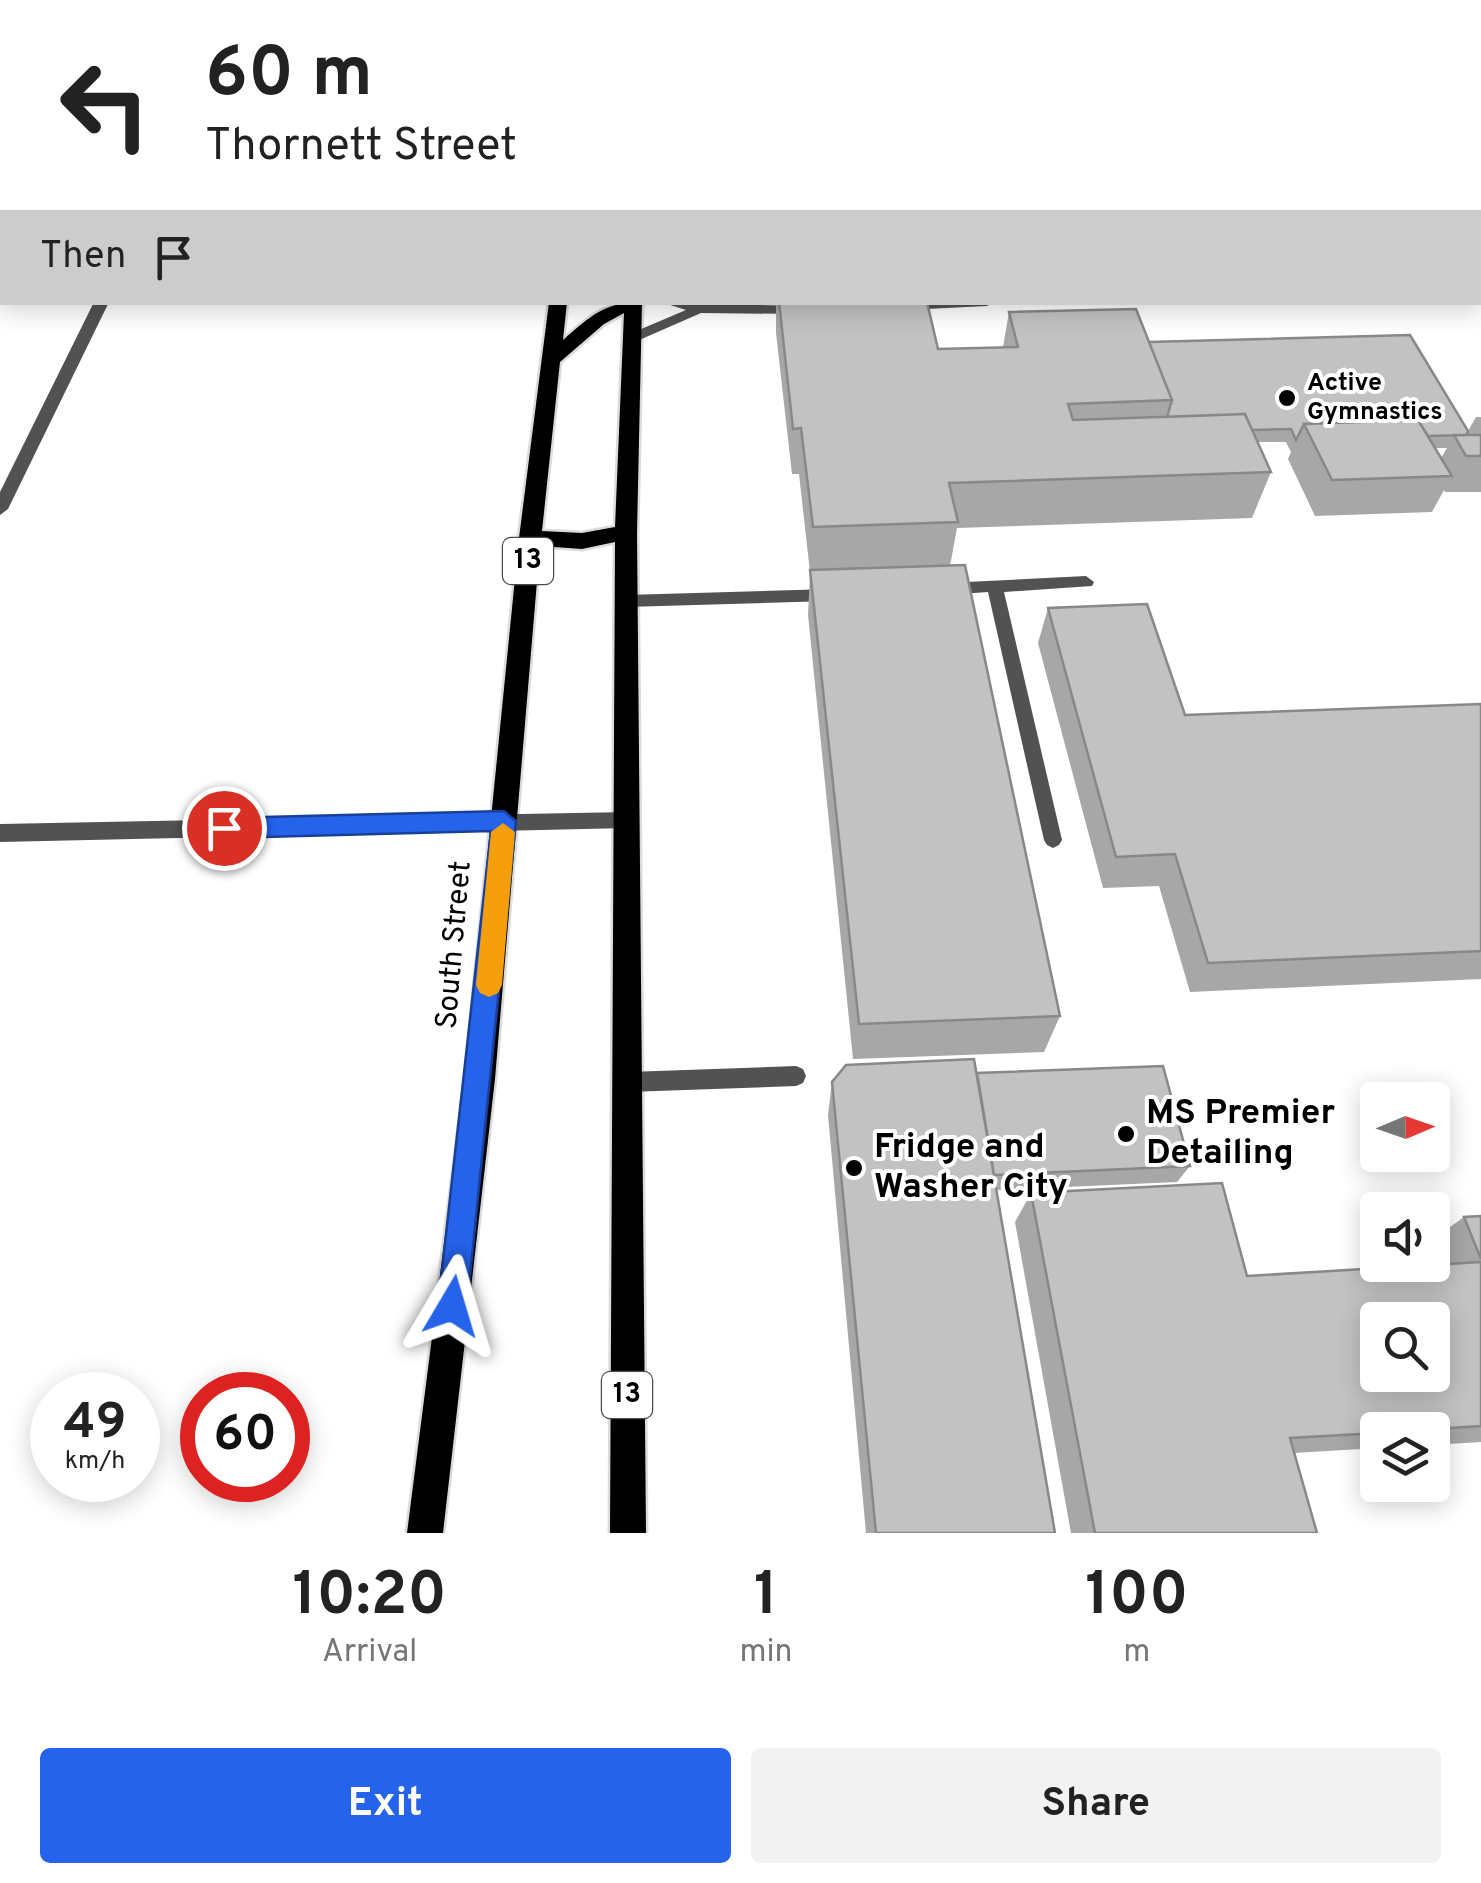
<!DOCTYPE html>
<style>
body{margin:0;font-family:Overpass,sans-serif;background:#f2f2f2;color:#222;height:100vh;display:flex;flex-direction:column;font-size:38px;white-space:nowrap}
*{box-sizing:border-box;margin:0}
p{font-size:32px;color:#767676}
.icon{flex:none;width:55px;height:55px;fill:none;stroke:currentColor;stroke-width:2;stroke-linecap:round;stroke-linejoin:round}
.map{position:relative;height:1533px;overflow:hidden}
.side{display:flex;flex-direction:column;background:#fff;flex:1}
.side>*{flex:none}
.guide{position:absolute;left:0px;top:0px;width:1482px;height:305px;box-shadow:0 5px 25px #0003;background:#fff;color:#222;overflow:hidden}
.needle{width:65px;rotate:88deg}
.tools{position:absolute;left:1360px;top:1082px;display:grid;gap:20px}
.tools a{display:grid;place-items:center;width:90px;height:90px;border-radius:10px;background:#fff;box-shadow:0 5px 25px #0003;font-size:50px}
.speed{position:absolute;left:30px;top:1372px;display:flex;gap:20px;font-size:50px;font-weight:700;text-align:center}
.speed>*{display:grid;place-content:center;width:130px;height:130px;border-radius:50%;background:#fff;box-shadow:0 5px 25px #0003;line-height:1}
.speed small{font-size:25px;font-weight:400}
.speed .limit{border:15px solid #d22;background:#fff;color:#111}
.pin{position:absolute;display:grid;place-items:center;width:85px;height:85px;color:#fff;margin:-42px;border:5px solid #fff;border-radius:50%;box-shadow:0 2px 10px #0007}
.me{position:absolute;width:110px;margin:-55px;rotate:7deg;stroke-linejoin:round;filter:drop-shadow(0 0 8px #0008)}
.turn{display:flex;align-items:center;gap:35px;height:210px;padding:0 40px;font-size:45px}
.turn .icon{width:130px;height:130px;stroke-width:2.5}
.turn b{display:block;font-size:70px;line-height:85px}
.then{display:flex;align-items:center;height:95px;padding:0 40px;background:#0003;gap:20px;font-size:38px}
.eta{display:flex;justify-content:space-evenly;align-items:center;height:170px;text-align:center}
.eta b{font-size:60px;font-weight:700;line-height:70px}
.action{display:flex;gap:20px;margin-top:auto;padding:20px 40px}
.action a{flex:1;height:115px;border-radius:10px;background:#2563eb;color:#fff;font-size:40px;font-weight:700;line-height:115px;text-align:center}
.action a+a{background:#f2f2f2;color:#222}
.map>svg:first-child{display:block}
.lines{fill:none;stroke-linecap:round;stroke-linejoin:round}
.primary-casing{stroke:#dbdbdb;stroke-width:5}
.service{fill:#525252;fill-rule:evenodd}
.minor{fill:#525252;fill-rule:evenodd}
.primary{fill:#000;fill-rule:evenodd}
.wall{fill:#a7a7a7;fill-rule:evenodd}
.building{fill:#c2c2c2;stroke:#888;stroke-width:2.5;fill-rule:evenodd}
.route{fill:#2563eb;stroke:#184099;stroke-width:2.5}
.slow{fill:#f59e0b}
.poi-dot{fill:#000;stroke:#fff;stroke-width:4}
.labels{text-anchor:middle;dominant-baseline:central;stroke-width:8;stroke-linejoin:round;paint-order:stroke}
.far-poi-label{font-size:25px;font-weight:bold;fill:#000;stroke:#fff;text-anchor:start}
.shield{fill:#fff;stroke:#4c4c4c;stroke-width:2.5}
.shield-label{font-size:28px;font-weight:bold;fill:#000}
.street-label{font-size:30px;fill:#000;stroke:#fff}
.near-poi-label{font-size:35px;font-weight:bold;fill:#000;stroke:#fff;text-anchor:start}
</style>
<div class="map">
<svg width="1481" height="1533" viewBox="0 0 1481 1533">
<rect width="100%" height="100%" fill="#fff"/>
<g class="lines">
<g class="primary-casing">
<path id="primary" d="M637,0h14v2h-14z
M549,302h18l-4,38c28,-24 41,-38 79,-38l-5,231 9,1000h-36l5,-991 -33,7 -42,-3 -45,533 -52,454h-36l58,-454 54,-541zM624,313l-9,214 -33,6 -40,-2 18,-169 44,-38z"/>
</g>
<path class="service" d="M889,0h10l1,2h-9z
M1172,0h41l2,2h-44z
M661,302l139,4 6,4 -6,4 -99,-1 -64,28h-10v-6l59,-25z
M905,302h88l-6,4 -81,4 -6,-4z
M1086,576l8,6 -2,4 -88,6 58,248 -3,5 -6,3 -6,-3 -3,-5 -56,-248 -42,3 -8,-6 8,-6z
M830,589l8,6 -8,6 -204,6 -8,-6 8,-6z
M796,1066l7,3 3,7 -3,7 -7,3 -168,6 -7,-3 -3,-7 3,-7 7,-3z"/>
<path class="minor" d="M94,302h15l-101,207 -8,6v-23z
M628,812l7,2 3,6 -3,6 -7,2 -628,14v-18z"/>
<use href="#primary" class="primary"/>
</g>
<path class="wall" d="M915,0h258l2,2h-261z
M1223,0h162l2,2h-165z
M1397,0h84v94l-1,-92h-84z
M1480,113h1l-1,129z
M776,302h151l11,47 65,-2 6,-35 140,30 319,89 8,-14h5v75h-36l-1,-2 -12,22 -117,4 -27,-57 3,-7 -5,-10h-29l14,30 -19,46 -295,10 -7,38 110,450 -16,36 -191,7 -45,-444 2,-43 -11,-98h-7l-16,-141zM1435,448h12l-6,10z
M1048,608l137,107 296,-11v275l-291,13 -31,-106 -56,2 -65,-245z
M977,1073l213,93 -13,16 -180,8 58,343h-189l-38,-418 4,-33z
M1031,1193l216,83 186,-11 -1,-25 32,-23 17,-1v226l-49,3v-15h-54v18l-84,5 23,80h-246l-56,-311z"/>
<path class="building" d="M753,0h127l1,2h-128z
M932,0h241l2,2h-243z
M1231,0h46l2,2h-47z
M1299,0h86l2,2h-87z
M1424,0h57v43l-1,-41h-54z
M1480,113h1l-1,85z
M779,302h148l11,47 80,-2 -9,-35 127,-3 36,91 -104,4 5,16 172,-6 26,58 -322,11 9,39 -145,5 -12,-99 -8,1z
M1410,335l58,96 -2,4 -38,1 -10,-16 -114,4 -8,16 -5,-11 -39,1 -7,-16 -78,3 5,-17 -23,-58z
M1418,420l34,56 -120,4 -28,-56z
M1454,435h27v21h-15z
M965,565l95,451 -201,8 -49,-454z
M1147,604l38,111 296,-11v247l-273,12 -33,-109 -59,3 -68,-249z
M974,1059l81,474h-179l-44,-451 14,-17z
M1163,1066l27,100 -196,9 -17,-102z
M1222,1183l25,93 234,-14v164l-62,4h-41v3l-88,5 27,95h-222l-64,-340zM1378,1320h54v55h-54z
M1481,1216v43l-17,-42z"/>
<path class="route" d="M504,811l12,10 -49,485 -4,11 -11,4 -10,-4 -4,-11 53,-475 -267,7 -11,-10 11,-10z"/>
<path class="slow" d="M503,823l12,9 -13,153 -4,8 -9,4 -9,-4 -4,-8 15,-153z"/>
<g class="poi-dot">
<circle cx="1287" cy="398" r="10"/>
<circle cx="1126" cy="1134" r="10"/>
<circle cx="854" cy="1168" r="10"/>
</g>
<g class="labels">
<g class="far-poi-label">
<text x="1307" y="384">Active<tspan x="1307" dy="29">Gymnastics</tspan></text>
</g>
<g class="shield">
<rect x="503" y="538" width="50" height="46" rx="8"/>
<rect x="602" y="1372" width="50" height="46" rx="8"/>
</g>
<g class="shield-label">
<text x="528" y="561">13</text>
<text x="627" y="1395">13</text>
</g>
<g class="street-label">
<text transform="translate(455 945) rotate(-85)">South Street</text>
</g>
<g class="near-poi-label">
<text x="1146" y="1114">MS Premier<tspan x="1146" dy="40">Detailing</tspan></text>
<text x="874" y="1148">Fridge and<tspan x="874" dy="40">Washer City</tspan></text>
</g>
</g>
</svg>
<div class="tools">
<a><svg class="needle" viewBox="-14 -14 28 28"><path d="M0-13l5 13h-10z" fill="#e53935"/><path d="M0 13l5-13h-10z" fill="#767676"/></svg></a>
<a><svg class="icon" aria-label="sound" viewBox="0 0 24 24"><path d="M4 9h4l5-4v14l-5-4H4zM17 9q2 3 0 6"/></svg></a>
<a><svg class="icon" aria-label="search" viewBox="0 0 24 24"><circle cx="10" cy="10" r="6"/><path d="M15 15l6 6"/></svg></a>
<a><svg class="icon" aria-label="layers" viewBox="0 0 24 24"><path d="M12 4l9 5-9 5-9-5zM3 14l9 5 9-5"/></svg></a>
</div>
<div class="speed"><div>49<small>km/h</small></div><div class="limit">60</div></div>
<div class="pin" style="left:224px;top:828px;background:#d93025"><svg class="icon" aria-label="arrive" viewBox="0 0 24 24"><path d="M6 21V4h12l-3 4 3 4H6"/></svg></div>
<svg class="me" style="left:452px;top:1306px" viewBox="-20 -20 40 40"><path d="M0-17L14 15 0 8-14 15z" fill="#2563eb" stroke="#fff" stroke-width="4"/></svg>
<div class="guide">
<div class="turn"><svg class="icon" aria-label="left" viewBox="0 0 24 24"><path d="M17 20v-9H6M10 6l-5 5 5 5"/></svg><div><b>60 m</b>Thornett Street</div></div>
<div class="then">Then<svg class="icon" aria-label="arrive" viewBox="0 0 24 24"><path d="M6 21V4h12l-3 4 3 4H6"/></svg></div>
</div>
</div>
<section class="side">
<div class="eta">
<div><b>10:20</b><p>Arrival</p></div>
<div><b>1</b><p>min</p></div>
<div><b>100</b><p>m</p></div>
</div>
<div class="action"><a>Exit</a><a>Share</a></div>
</section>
